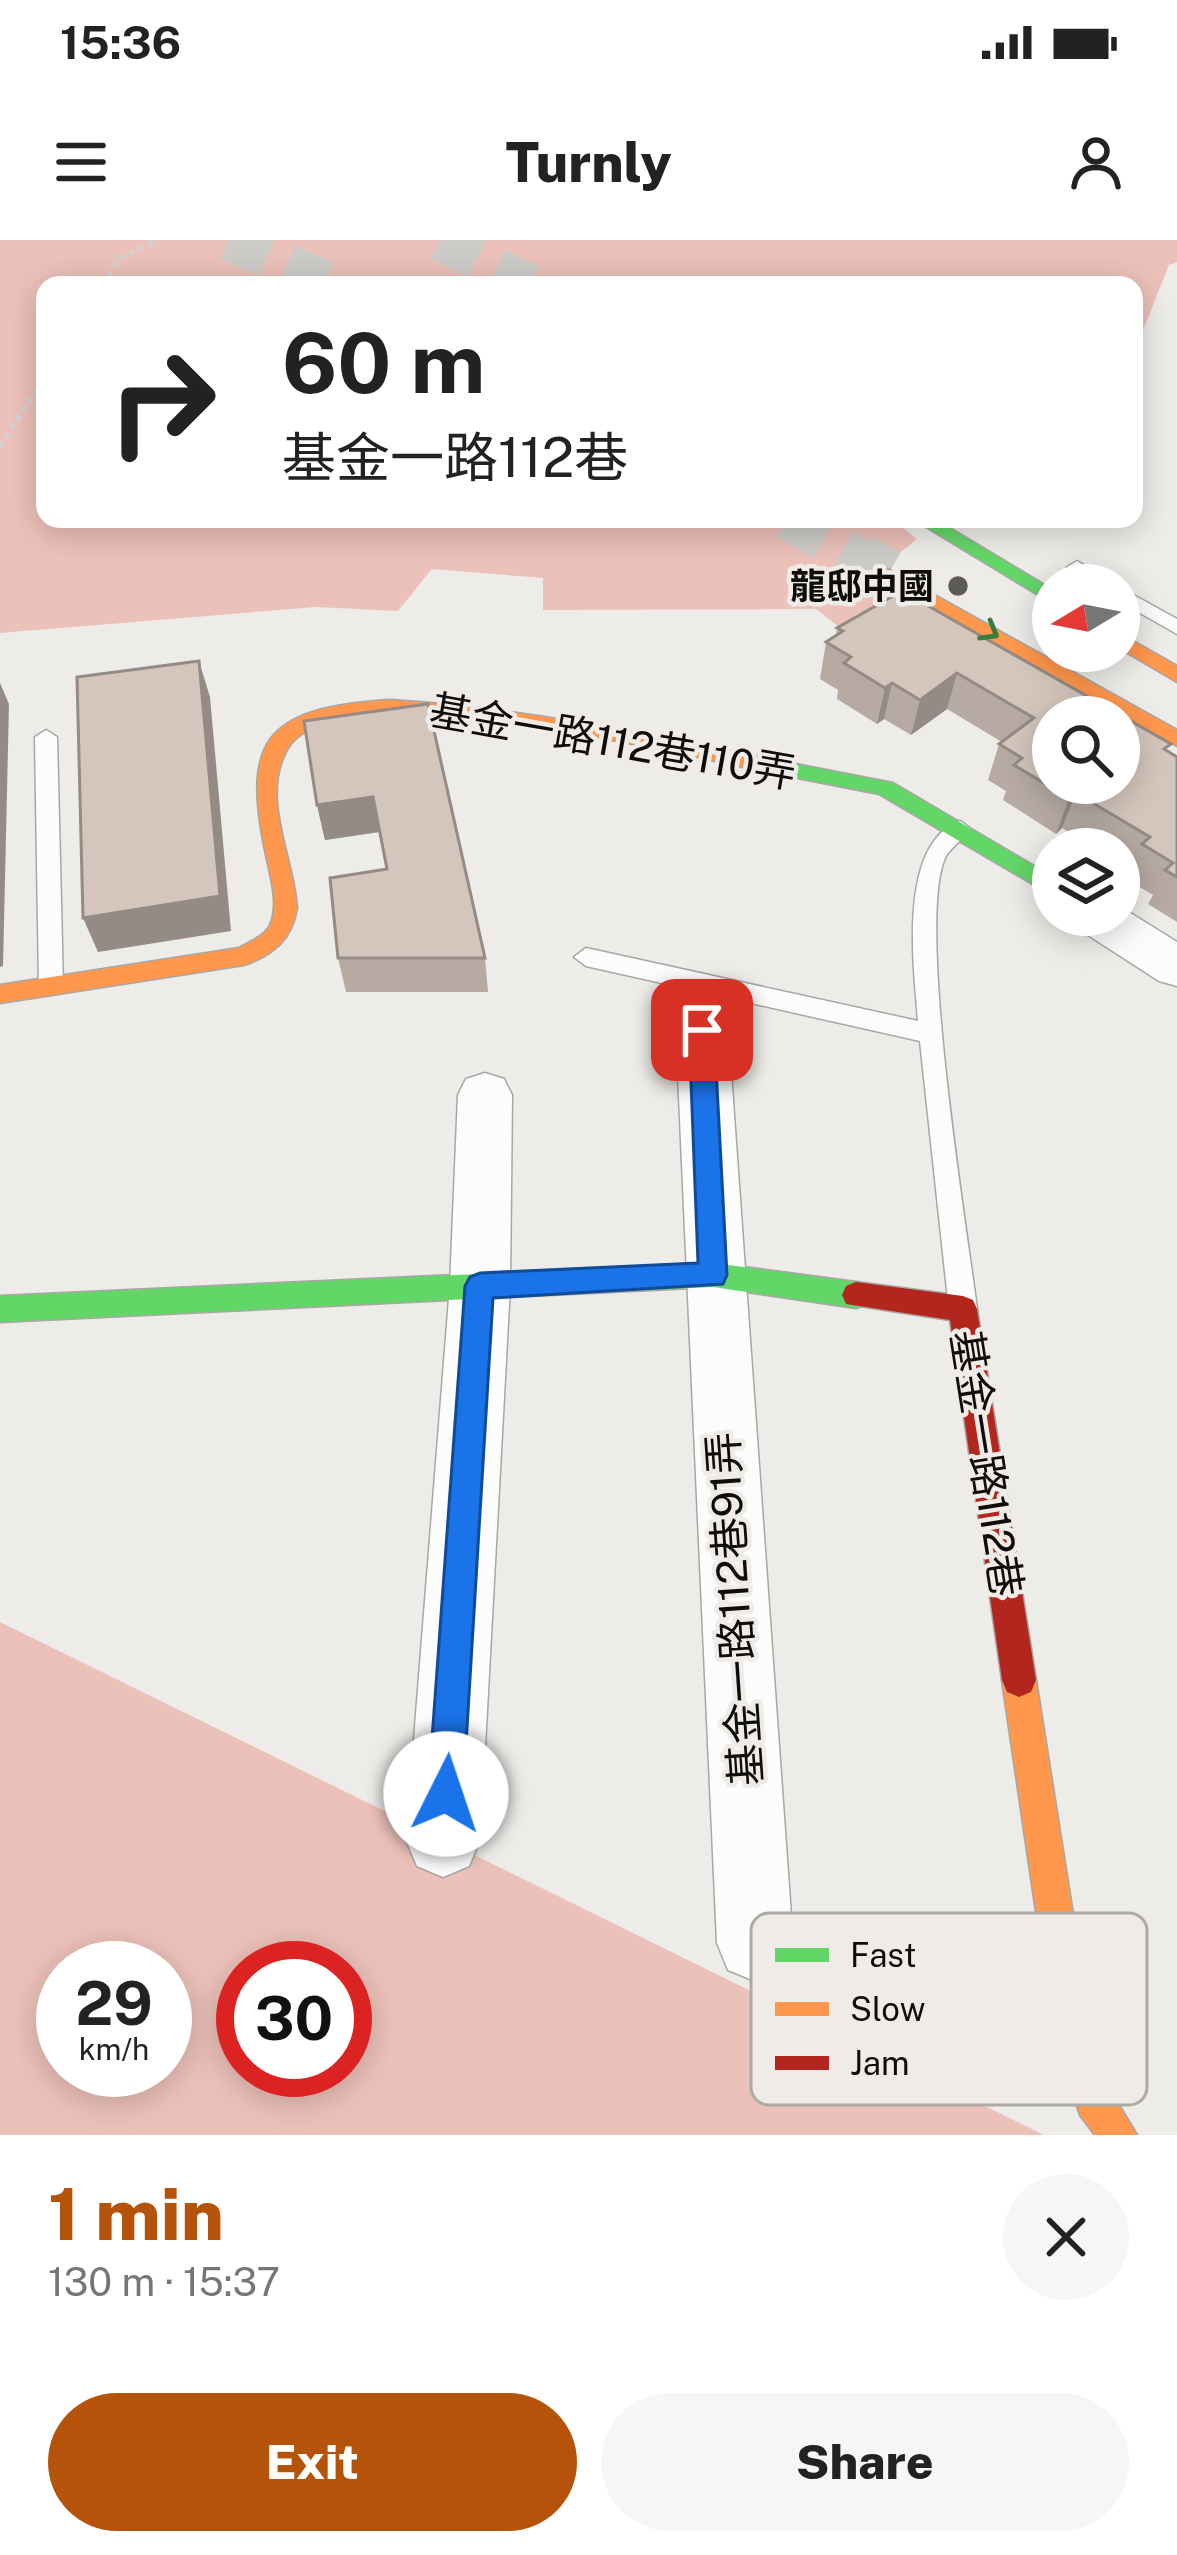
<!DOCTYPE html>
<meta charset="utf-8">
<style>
body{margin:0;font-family:"Public Sans","Noto Sans TC",sans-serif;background:#f6f6f6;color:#222;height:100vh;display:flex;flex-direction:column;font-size:45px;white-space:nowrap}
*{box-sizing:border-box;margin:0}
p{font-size:39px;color:#767676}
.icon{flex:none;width:66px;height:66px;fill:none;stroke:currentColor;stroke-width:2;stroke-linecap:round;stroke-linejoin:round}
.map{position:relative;height:1895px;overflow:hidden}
.side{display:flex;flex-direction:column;background:#fff;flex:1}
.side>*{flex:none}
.guide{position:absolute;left:36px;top:36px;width:1107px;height:252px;border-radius:24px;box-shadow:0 6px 30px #0003;background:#fff;color:#222;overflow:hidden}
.needle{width:78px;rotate:260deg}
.buttons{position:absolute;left:1032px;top:324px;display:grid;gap:24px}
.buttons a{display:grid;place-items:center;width:108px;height:108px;border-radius:50%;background:#fff;box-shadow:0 6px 30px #0003;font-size:60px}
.speed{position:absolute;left:36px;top:1701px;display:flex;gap:24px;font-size:60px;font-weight:700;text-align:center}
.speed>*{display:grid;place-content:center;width:156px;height:156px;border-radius:50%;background:#fff;box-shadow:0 6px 30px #0003;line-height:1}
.speed small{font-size:30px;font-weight:400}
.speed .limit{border:18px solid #d22;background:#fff;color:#111}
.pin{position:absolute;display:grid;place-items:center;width:102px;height:102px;color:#fff;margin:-51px;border-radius:24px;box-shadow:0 6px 18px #0006}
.me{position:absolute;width:132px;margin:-66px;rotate:4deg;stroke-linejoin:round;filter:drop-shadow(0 0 9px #0008)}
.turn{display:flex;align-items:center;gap:42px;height:252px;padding:0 48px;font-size:54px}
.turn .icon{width:156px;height:156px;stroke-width:2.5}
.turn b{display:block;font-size:84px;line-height:102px}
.round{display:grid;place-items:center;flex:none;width:126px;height:126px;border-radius:63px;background:#f6f6f6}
.headline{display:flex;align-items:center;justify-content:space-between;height:204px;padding:0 48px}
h1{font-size:72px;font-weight:800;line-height:90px;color:#b45309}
.button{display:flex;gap:24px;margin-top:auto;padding:24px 48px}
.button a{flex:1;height:138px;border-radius:72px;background:#b45309;color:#fff;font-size:48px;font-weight:800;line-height:138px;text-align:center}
.button a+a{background:#f6f6f6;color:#222}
.status{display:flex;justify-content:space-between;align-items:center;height:84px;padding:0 60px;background:#fff;direction:ltr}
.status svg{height:33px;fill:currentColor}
header{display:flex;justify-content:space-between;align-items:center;height:156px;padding:0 48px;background:#fff;font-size:54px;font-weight:800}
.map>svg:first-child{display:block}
.forest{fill:#ecc1b9;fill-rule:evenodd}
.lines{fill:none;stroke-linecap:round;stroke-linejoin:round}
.primary-tunnel-far1{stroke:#cccbc8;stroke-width:42;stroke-dasharray:42 21;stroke-linecap:butt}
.primary-tunnel{stroke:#cccbc8;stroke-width:52;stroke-dasharray:52 27;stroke-linecap:butt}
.lane-casing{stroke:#a8a7a5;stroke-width:3}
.street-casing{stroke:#a8a7a5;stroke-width:3}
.fast-casing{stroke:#a8a7a5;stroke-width:3}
.slow-casing{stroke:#a8a7a5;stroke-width:3}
.jam-casing{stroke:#a8a7a5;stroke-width:3}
.path{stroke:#d2d2d1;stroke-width:4.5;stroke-dasharray:6 4.5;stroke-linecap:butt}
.lane{fill:#fcfcfc;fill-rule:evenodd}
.street{fill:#fcfcfc;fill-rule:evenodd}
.fast{fill:#63d668;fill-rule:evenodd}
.slow{fill:#ff974d;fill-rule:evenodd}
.jam{fill:#b3261e;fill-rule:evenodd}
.wall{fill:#b6aaa3}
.shaded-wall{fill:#948b84}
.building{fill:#d4c6bd;stroke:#948b84;stroke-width:3;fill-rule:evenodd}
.oneway{stroke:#3d7c3f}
.route{fill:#1a73e8;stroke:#114b97;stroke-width:3}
.poi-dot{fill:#5c5b59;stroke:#efece8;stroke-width:4.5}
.labels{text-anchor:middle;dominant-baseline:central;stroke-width:9;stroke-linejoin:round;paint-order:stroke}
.far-poi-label{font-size:36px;font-weight:bold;fill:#0e0d0c;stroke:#efece8;text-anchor:end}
.street-label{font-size:42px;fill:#0e0d0c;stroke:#efece8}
.key{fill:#efece8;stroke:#aca9a6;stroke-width:3}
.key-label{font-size:33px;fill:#0e0d0c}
</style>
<div class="status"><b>15:36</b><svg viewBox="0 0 49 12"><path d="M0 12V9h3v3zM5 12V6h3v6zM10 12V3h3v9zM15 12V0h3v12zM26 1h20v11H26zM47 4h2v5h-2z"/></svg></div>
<header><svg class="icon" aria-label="menu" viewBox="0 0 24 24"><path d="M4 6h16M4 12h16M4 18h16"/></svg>Turnly<svg class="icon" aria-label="person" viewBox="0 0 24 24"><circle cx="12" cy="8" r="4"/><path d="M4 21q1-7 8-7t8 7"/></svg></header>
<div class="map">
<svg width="1177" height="1895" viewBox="0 0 1177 1895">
<rect width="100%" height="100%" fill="#eeece9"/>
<path class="forest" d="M0,0h1177v22l-8,3 -35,88v-68h-1089v234h847l25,20 -56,45 51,28 -54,30 -42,-33 -273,1v-32l-111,-9 -34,42 -82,-4 -316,26z
M0,1382l1042,512v1h-1042zM63,1728h102v102h-102zM243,1728h102v102h-102z"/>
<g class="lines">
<path class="primary-tunnel-far1" d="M229,0l104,45
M440,0l90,45
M788,279l79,44"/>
<path class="primary-tunnel" d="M861,320l27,15"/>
<g class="lane-casing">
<path id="lane" d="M1077,321l39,24h-24l-25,-18z
M1119,347l58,32v15l-58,-33z
M46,490l11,7 6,249 -12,9 -12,-9 -4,-249z
M960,581l11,8c-7,10 -19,17 -25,27 -31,61 21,372 31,453l-4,9 -10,4 -10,-4 -4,-9 -29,-268 -334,-75 -12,-9 12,-9 332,73c-4,-53 -21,-177 42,-200z"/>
</g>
<g class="street-casing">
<path id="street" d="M1119,666l58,36v44l-18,-5 -82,-53 -7,-13h49z
M702,769l19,6 7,15 65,913 -11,27 -27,11 -27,-11 -11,-27 -41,-913 7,-15z
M485,833l19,6 8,16 -2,191 -30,554 -11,26 -26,11 -26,-11 -11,-26 44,-554 8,-191 8,-16z"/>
</g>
<g class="fast-casing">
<path id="fast" d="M913,279h22l118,71v14z
M775,520l118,23 160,94v19l-174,-102 -112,-22 -3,-5z
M713,1023l143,19 10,4 4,9 -4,9 -10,4 -143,-21 -713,35v-26z"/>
</g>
<g class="slow-casing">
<path id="slow" d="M888,329l289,161v16l-296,-167v-8z
M1119,393l58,33v16l-58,-34z
M390,460c130,8 257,34 385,60l11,7 -11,7c-84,-17 -438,-106 -487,-26 -29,49 6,109 9,160 -5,32 -24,47 -53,57l-244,38v-18l239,-37c10,-6 24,-11 30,-21 10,-18 3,-45 -1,-63 -28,-124 -5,-156 122,-164z
M1019,1423l12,5 5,12 57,361 17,49 27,45h-42l-15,-20 -25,-74 -53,-361 5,-12z"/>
</g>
<g class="jam-casing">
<path id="jam" d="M856,1042l107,14 10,4 4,9 59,371 -5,12 -12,5 -12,-5 -5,-12 -52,-360 -104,-16 -4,-9 4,-9z"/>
</g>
<path class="path" d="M103,45l17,-27 38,-18
M0,207l45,-71"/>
<use href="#lane" class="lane"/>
<use href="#street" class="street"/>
<use href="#fast" class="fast"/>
<use href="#slow" class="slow"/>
<use href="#jam" class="jam"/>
</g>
<path class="wall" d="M837,388l330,123 10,6v165l-29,-18 5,-9 -27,-16 4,-9 -11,-7v-14h-22l-35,-21 -6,6 -53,-34 3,-9 -18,-11 11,-36 3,-2 -55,-33 -36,26 -27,-16 -7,5 -40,-25 1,-9 -18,-11 6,-37 10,-6z
M304,481l181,237 3,34h-142l-8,-34 48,-89 -7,-37 -54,8 -8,-35z"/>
<path class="shaded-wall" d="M199,421l11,36 21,234 -133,21 -15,-34z
M957,433l-10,36 -36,26 9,-35z
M0,443l9,21 -6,262 -3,1z
M892,443l-8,36 -7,5 8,-36z
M1076,553l-14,35 -6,6 13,-36z
M373,557l6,35 -54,8 -8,-35z"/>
<path class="building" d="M902,351l269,153 -7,5 13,8v120l-12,-7 8,-7 -31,-19 8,-7 -74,-44 -7,5 -55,-33 8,-7 -23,-14 35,-26 -77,-45 -37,27 -28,-17 -7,5 -41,-25 7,-6 -25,-15 17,-11 -6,-3zM1053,477h66v66h-66z
M199,421l21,235 -137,22 -6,-241z
M428,464l57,254h-147l-8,-80 57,-9 -14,-72 -56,8 -13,-84z"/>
<defs><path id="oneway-chevron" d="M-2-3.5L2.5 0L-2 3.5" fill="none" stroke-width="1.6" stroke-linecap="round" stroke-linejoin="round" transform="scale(3)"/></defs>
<use class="oneway" href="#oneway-chevron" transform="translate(990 392) rotate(30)"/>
<path class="route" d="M702,780l12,10 13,245 -4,9 -230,14 -30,496 -5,12 -12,5 -13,-5 -5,-12 37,-508 5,-9 10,-4 218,-10 -9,-233z"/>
<circle class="poi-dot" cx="958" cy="346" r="12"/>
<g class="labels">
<g class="far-poi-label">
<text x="934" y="346">龍邸中國</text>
</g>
<g class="street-label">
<text transform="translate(613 501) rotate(10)">基金一路112巷110弄</text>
<text transform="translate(987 1223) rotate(81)">基金一路112巷</text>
<text transform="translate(734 1369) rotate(-94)">基金一路112巷91弄</text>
</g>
</g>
<rect x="751" y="1673" width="396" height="192" rx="18" class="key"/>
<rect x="775" y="1708" width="54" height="14" fill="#63d668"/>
<rect x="775" y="1762" width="54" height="14" fill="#ff974d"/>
<rect x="775" y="1816" width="54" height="14" fill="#b3261e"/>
<g class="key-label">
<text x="850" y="1727">Fast</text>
<text x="850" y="1781">Slow</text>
<text x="850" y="1835">Jam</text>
</g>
</svg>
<div class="buttons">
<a><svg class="needle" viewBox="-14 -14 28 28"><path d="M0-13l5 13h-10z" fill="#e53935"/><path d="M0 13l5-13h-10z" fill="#767676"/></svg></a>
<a><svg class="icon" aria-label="search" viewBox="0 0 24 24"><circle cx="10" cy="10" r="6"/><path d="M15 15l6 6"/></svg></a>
<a><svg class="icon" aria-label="layers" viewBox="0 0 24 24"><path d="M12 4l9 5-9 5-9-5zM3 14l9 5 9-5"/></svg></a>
</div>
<div class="speed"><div>29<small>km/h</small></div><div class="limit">30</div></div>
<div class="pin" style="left:702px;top:790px;background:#d93025"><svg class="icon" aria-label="arrive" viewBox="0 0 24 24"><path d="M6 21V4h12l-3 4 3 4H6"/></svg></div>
<svg class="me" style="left:446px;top:1554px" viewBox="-20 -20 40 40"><circle r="19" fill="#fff"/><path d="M0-13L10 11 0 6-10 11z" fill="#1a73e8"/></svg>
<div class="guide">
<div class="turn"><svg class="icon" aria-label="right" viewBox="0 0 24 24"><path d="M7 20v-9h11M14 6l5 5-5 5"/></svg><div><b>60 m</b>基金一路112巷</div></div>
</div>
</div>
<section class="side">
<div class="headline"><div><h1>1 min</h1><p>130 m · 15:37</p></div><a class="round"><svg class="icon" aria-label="close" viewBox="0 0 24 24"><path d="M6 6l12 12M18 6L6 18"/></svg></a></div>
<div class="button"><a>Exit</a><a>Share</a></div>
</section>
